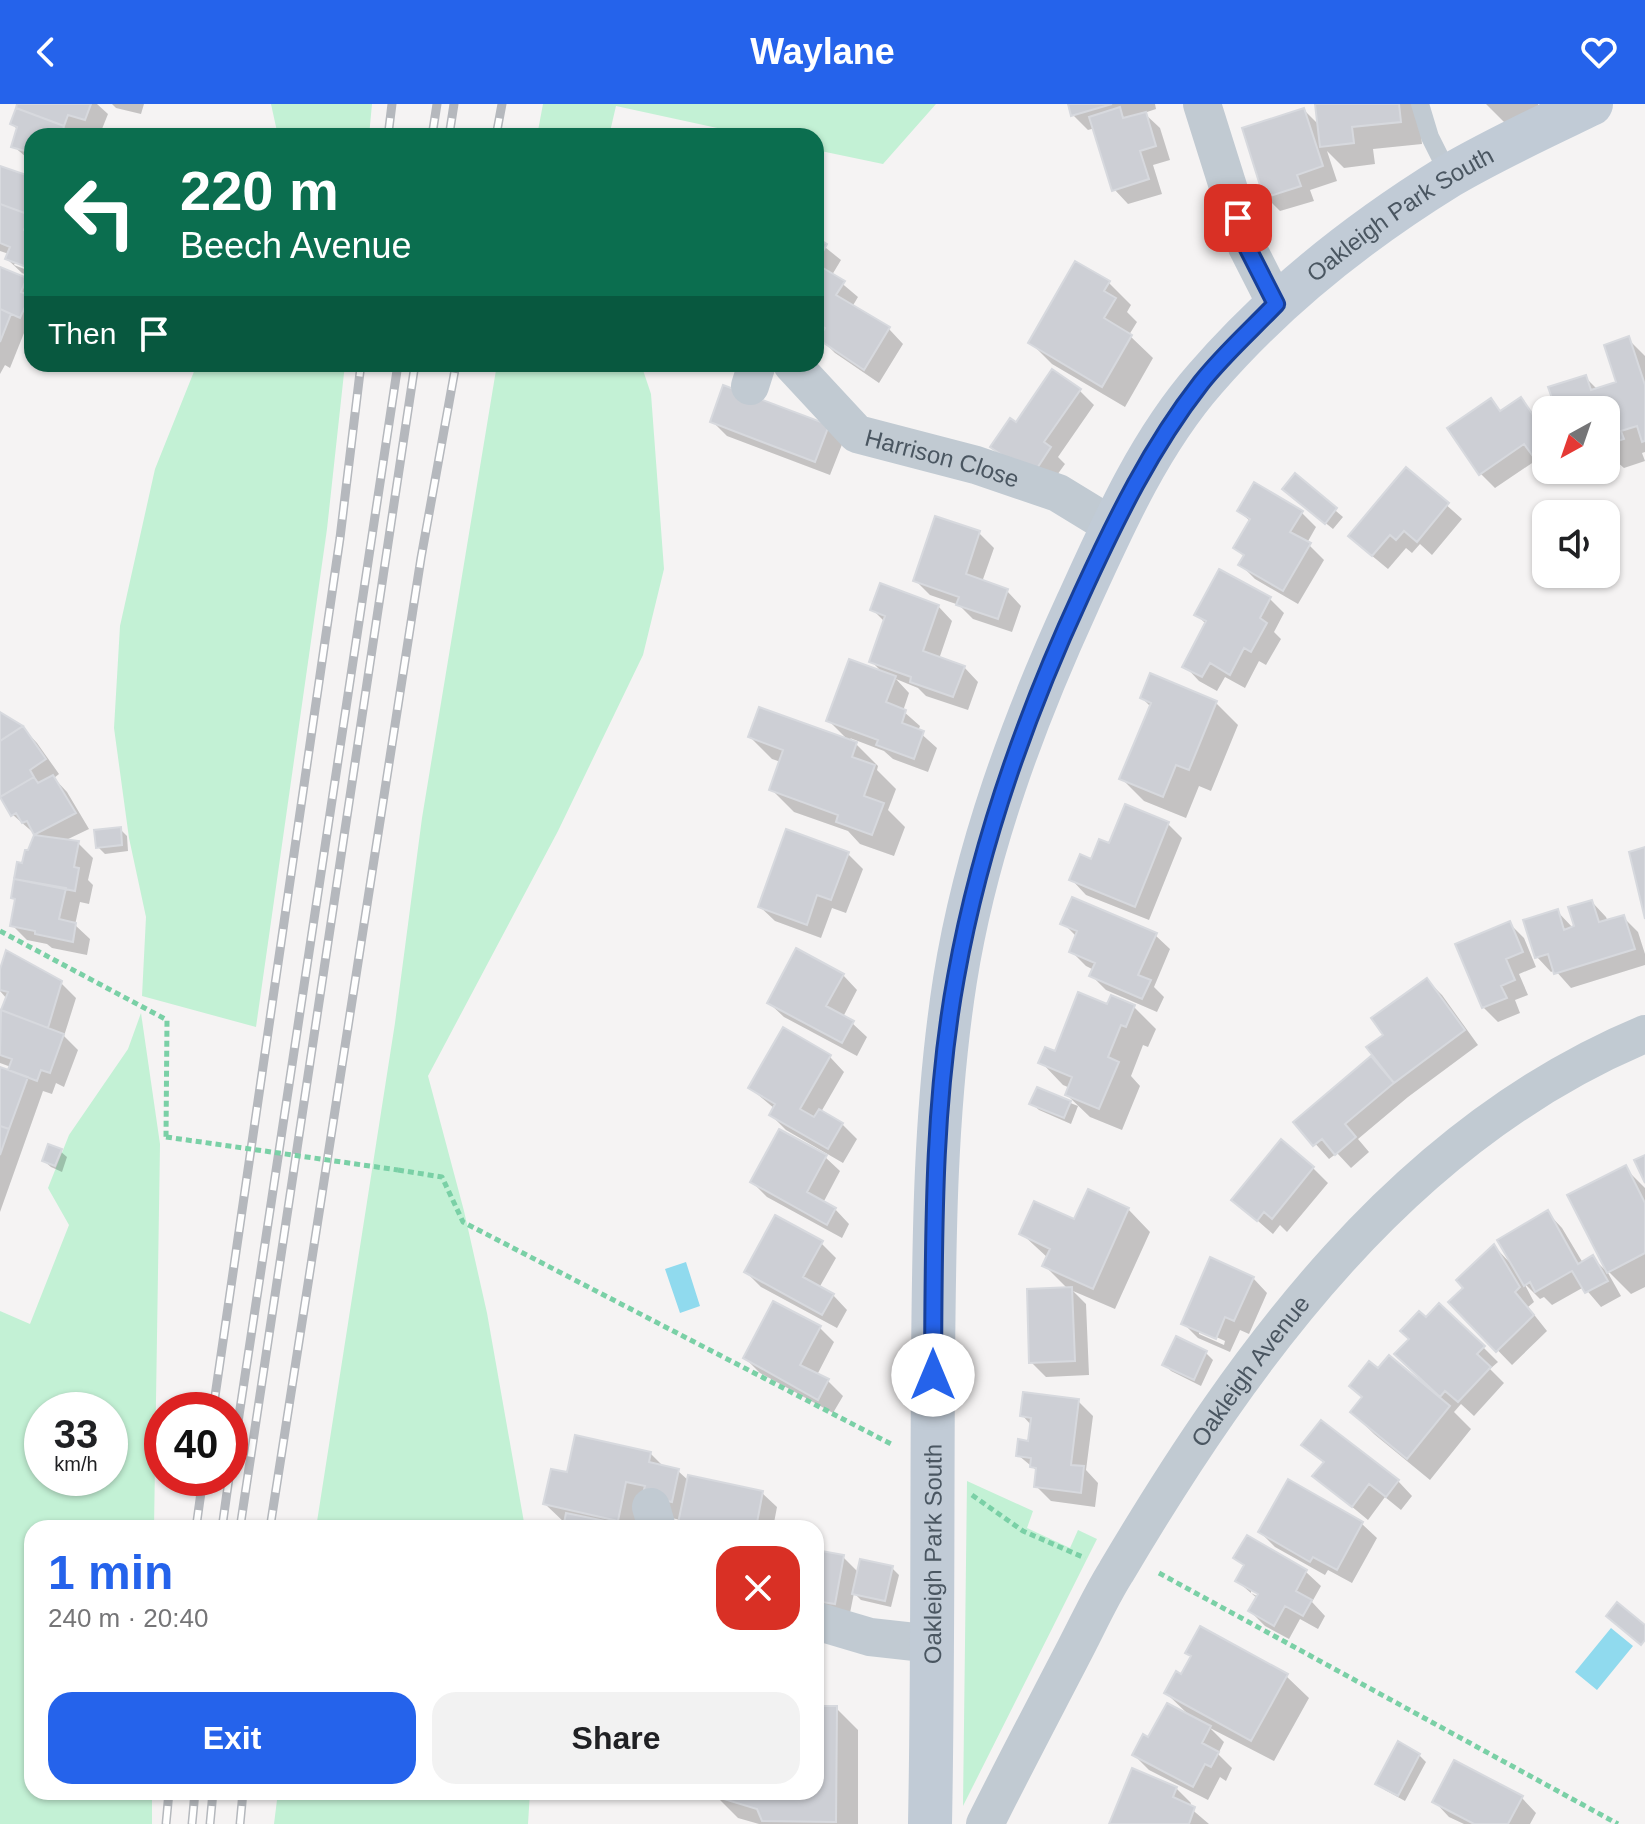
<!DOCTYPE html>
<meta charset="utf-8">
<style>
body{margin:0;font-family:Helvetica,sans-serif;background:#f2f2f2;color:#202124;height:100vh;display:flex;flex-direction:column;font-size:30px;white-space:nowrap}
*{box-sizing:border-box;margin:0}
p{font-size:26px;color:#757577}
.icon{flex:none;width:44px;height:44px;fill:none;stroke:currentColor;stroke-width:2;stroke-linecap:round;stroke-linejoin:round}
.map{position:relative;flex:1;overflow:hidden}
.sheet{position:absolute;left:24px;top:1416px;width:800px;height:280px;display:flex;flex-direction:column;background:#fff;border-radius:24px;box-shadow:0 2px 6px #0004}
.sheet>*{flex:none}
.top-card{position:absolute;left:24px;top:24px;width:800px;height:244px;border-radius:24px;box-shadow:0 2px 6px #0004;background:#0b6e4f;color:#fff;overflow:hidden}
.needle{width:52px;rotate:220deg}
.controls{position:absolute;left:1532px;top:292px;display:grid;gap:16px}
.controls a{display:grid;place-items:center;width:88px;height:88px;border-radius:16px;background:#fff;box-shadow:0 2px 6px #0004;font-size:40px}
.speed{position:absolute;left:24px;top:1288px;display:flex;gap:16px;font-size:40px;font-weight:700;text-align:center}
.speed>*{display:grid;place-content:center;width:104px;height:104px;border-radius:50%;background:#fff;box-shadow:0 2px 6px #0004;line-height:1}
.speed small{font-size:20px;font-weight:400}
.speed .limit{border:12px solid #d22;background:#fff;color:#111}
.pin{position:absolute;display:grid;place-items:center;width:68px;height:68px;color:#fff;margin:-34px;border-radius:16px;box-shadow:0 4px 12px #0006}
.me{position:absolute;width:88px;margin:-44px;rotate:0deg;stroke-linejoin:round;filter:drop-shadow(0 0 6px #0008)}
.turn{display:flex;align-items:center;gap:28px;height:168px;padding:0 24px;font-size:36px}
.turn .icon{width:104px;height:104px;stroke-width:2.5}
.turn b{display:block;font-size:56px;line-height:68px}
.then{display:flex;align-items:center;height:76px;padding:0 24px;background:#0003;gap:16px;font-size:30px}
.round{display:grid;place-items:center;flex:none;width:84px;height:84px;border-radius:24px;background:#f2f2f2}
.headline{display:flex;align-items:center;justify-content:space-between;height:136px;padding:0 24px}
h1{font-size:48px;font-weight:600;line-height:60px;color:#2563eb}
.cta{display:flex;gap:16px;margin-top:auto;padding:16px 24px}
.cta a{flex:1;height:92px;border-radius:24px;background:#2563eb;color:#fff;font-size:32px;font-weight:600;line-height:92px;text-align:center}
.cta a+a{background:#f2f2f2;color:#202124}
header{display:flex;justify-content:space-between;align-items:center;height:104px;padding:0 24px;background:#2563eb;color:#fff;font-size:36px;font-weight:600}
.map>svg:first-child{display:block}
.green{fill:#c3f1d5;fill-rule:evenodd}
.water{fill:#90daee}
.shadow{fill:#0003;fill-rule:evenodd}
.building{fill:#cdcfd5;stroke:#d7d9de;stroke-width:2}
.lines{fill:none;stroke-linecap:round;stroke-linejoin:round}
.path{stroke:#7ad0a6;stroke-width:5;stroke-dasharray:6 4;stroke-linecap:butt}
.lane{stroke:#c1cad2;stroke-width:18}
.street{stroke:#c1cad2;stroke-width:38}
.secondary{stroke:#c1cbd6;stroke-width:44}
.rail-casing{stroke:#b5b8bd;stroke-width:9}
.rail{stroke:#fff;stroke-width:6;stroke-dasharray:18;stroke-linecap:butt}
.path-bridge{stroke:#7ad0a6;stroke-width:5;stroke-dasharray:6 4;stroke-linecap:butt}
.route-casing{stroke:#184099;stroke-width:20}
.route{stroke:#2563eb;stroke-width:14}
.labels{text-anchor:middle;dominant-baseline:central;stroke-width:8;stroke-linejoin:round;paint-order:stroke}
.street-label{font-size:24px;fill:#4a5661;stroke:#fff}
</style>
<header><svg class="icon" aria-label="back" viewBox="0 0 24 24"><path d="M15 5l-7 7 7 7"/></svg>Waylane<svg class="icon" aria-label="heart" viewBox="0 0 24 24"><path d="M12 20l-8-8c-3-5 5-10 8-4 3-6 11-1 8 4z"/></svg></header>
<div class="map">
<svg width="1645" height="1720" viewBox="0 0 1645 1720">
<rect width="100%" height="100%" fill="#f5f3f3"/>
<path class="green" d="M271,0h101l-3,32h-91z
M543,0h393l-53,60 -67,-14v-14h-62l-138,-30 -7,30h-72z
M197,260h148l-18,165 -71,498 -114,-31 4,-79 -17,-79 -15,-110 6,-102 35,-157z
M497,260h144l10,30 13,175 -21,86 -85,176 -130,245 36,135 23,102 38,215h-209l79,-505 27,-205z
M141,909l19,131 -6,384h-122v264h120v32h-152v-513l30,13 39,-99 -21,-37 21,-53 59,-86zM110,1306v68h-68v-68z
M967,1377l66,30 -6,17 43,20 8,-18 19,9 -134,267z
M278,1688h252l-2,32h-254z"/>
<path class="water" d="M686,1158l14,44 -20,7 -15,-44z
M1611,1524l22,18 -36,44 -22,-18z"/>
<path class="shadow" d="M19,0h78l11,10 -8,20 -17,-6 -2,8h-49v26l-19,-16 5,-16 -6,-6z
M112,0h32l-3,10 -25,-6z
M1070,0h85l1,5 -12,4 16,15 10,32 -17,5 9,29 -34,10 -14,-15 -19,-61 -7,2 -15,-15z
M1317,0h101l4,40 -49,5 2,15 -31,4 -17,-17 10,30 -27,9 4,11 -34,10 -14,-14 38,-87 16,16z
M1486,0h52l2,18 -32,4z
M0,67l32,9v87l-16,-6 -2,4 18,7v5l-10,-4 -15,-14 2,-5 -9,-3z
M816,136l25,20 -9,15 26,22 -6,10 37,22 14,15 -24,39 -44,-30 -14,-14 4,-7 -9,-5z
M1076,160l33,19 22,22 -4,7 10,10 -8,13 24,23 -28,49 -73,-43 -22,-22z
M0,165l26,11 6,6v44l-6,-2 -16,40 -5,-3 -5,9z
M1628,235l17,17v96l-3,1 3,8 -21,7 -7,-6 -11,3v-55h-48l27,-33 13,13 21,-7z
M1079,286l15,15 -36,52 7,7 -18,25 -31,-64z
M1520,295l26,31v37l-8,-8 -43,29 -15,-15 11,-73 11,12z
M712,317l116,6 15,15 -13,33 -103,-39z
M1406,365l56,50 -30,36 -12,-11 -8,9 -6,-5 -18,21 -23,-19z
M1295,372l48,41 -10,12 -42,-34z
M1239,407l62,1 15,15 -9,16 17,17 -26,44 -43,-25 -14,-14 4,-7 -9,-10 15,-26z
M979,429l15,15 -12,34 25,9 14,15 -9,26 -39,-13 -14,-14 -29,-10 -15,-15z
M1270,495l14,14 -10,19 7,7 -15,26 -7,-4 -14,27 -20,-11 -8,14 -18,-10 -14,-15 22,-41 -10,-10z
M938,502l14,15 -13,38 25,8 14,15 -10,28 -42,-14 -8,-8 -22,-9 13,14 -6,18 17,15 -2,5 19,17 -9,24 -35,-13 -9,-8 -34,-13 28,28 -1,4 19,19 -8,21 17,17 -11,29 -34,-12 -12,-13 -54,-19 -22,-22 9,-28 -9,-3 -22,-22 99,4 -21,-21 56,-46 -13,-13 14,-39 -12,-12z
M1142,594l74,5 22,22 -27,66 -12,-5 -13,32 -42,-17 -22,-22 29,-72z
M0,610l22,13 15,16 22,31 -5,4 13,14 22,37 -25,12 14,2 15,15 -5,22 5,5 -4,19 -9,-2 -5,23 15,14 -3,16 -35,-7 -5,-4 -20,-4 -15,-15 5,-24 -4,-4 23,-62 -23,-20 -13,-20z
M1168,720l14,14 -33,82 -63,-25 -14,-15 38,-34z
M120,725l7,7 1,15 -23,3 -7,-7z
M848,750l15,15 -17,44 -14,-5 -11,30 -46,-17 -15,-14z
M1592,798l14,15 2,5 15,-5 15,15 7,22v11l-74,23 -16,-18 -4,2 -14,-15 20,-46 16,17z
M1063,819l92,12 15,14 -16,38 10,10 -7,15 -51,-22 -14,-14 2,-6 -8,-4 -15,-15 6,-14z
M1510,820l14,14 12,29 -17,7 9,21 -13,5 5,13 -22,9 -15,-15z
M0,871l61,8 15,15 -12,38 14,14 -14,37 -8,-4 -4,11 -9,-3 -43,121v-143l9,4 2,-6 -11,-4v-45l7,-19 -7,-8z
M843,871l14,15 -14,27 9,6 15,14 -10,19 -73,-39 -15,-14z
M1427,876l15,15 36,50 -70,52 -50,42 11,13 -18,16 -14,-15 -8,6 -33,-37 78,-66 12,-21z
M1108,903h26l22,22 -8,18 -5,-2 -12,31 9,10 -18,44 -32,-13 -23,-22 3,-7 -7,-3 -22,-23 15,-9z
M830,953l14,15 -23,40 21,12 15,15 -14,24 -57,-33 -15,-15 4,-6 -25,-21z
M1038,986l40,16 -7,18 -32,-14 -7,-6z
M60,1047l7,6 -5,15 -11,-5 -7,-6z
M825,1053l15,14 -17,32 12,6 14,15 -7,14 -75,-41 -15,-15z
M1313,1064l15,15 -41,49 -7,-7 -7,9 -39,-34z
M1625,1064l20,20v99l-14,7 -22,-22z
M1128,1105l22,23 -35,77 -42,-18 13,13 3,71 -43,2 -15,-15 38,-72 -24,-24 3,-8 -26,-24z
M1548,1109l14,15 21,35 10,-5 15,15 13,23 -20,11 -17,-20 -32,18 -8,-8 -4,2 -16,-16 10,19 -6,5 19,24 -35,34 -61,-63 15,-14 28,-42 19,20z
M821,1139l15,15 -17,30 14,7 14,15 -10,18 -76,-41 -15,-15z
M1253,1174l14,15 -18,41 -9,-4 -10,22 -32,-14 -14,-14zM1199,1225l26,12 -1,4 -25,-11z
M820,1224l14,14 -17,33 11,6 15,15 -10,17 -73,-40 -15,-15z
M1177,1235l29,14 7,7 -12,26 -30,-15 -6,-6z
M1483,1243l15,15 -8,7 14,14 -30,33 -13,-12 -7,8 17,17 -41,51 -56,-46 -22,-22 12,-14 14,-27 60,27 2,-3 -29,-26z
M1078,1297l15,15 -7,54 12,13 -3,24 -44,-6 -15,-15v-16l-18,-15 12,-12 2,-17 -10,-11z
M1304,1341l94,36 14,15 -11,14 -16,-13 -17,23 -53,-44 10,-12z
M650,1349l15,15 13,3 11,10 73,12 15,14 -4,21h-94l2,-8 -14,-3 -24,11h-78l1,-4 -21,-20 23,-29z
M1362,1420l15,14 -25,45 -24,-13 -3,5 -50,-28 -15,-15z
M1247,1434l59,34 15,14 -9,16 13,14 -7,13 -18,-10 -11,20 -24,-13 -15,-15 8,-12 -21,-18 8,-14 -9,-9zM1251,1484l17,10 -2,3 -15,-8z
M816,1448l27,5 16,16 33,-5 7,7 -8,32 -30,-7 -7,-7 -5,25 -33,-6z
M1286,1572l23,22 -35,63 -64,-33 14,14 -6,12 14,14 -6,13 -6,-4 -12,23 -59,-30 -15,-15 15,-15 40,-25 -23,-22 16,-16z
M816,1604h20l22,22v94h-99l-21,-6 -22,-22v-4h100z
M1419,1651l7,7 -21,39 -20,-11 -7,-7z
M1176,1684l15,15 -2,4 20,17h-98z
M1522,1694l14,15 -6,11h-66l-15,-7 -14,-15z"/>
<path class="building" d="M17,0h74l-6,16 -17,-5 -4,11 -48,-18z
M1068,0h44l-41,12z
M1315,0h84l2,18 -49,5 2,16 -34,4z
M1120,3l3,11 23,-6 10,34 -16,5 9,28 -37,12 -23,-74z
M16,4l48,18 -2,10h-30v17l-21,-6 6,-20 -7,-3z
M1304,4l19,58 -26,9 4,11 -37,12 -22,-70z
M0,62l32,11v33l-2,5 -30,-11z
M0,100l30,11 -6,15 8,3v36l-27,-10 5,-12 -10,-4z
M816,133l11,7 -11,20z
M1075,157l35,20 -6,10 12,7 -12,20 28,17 -30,52 -74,-44z
M0,163l27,11 -6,14 9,4 -10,22 -20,-9z
M823,164l22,13 -9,14 54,32 -26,43 -46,-31 7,-11 -9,-5v-43z
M0,205l11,5 -11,28z
M1629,232l16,49v56l-3,1 -5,-16 -16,5 3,8 -18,6v-35h-50l-8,-23 38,-12 5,15 25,-8 -12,-37z
M1052,265l29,20 -37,53 7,5 -19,29 -42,-29 20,-29 6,4z
M723,281l106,40 -14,37 -105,-40z
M1521,293l25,37v17l-11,8 -11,-15 -45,31 -32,-47 44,-30 9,13z
M1406,363l43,36 -32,39 -13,-11 -8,9 -6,-5 -18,21 -24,-20z
M1295,369l42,35 -12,16 -43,-35z
M1254,378l49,29 -13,21 21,11 -28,48 -45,-26 6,-10 -11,-7 17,-29 -13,-8z
M935,412l45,15 -14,43 42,15 -10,30 -42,-14 3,-8 -46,-16z
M1219,465l52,28 -11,21 7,5 -16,29 -7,-4 -14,27 -20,-12 -8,14 -20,-10 24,-46 -12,-6z
M880,479l59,22 -16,46 42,15 -12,31 -43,-15 1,-5 -42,-15 16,-46 -15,-6z
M849,555l47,17 -10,26 20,8 -4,13 22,8 -10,28 -38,-14 2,-5 -52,-19z
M1150,569l67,28 -28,69 -13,-5 -13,32 -44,-18 32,-76 -11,-5z
M759,603l98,35 -5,15 23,8 -11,31 20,7 -12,32 -36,-13 2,-7 -69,-25 14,-40 -35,-13z
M0,608l23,14 -23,15z
M23,622l23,33 -16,11 4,7 -34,20v-56z
M53,671l23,38 -42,22 -7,-14 -5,2 -6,-10 -5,3 -11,-19 34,-20 4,6z
M1125,700l44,18 -34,85 -66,-27 11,-26 11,5 8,-20 10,4z
M121,723l1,18 -26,3 -2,-18z
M786,725l63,23 -18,48 -14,-5 -10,30 -49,-18z
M34,731l45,6 -5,26 5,1 -4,23 -61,-12 3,-17 5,1 3,-13h3z
M1645,743v72l-16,-67z
M14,775l52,9 -7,31 17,4 -3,19 -38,-8v-3l-25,-5 5,-27 -4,-1z
M1072,793l85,36 -19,42 13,5 -9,19 -53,-23 6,-13 -26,-11 8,-21 -17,-7z
M1592,796l7,22 25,-7 11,34 -81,25 -6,-20 -13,4 -12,-38 35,-11 6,21 10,-4 -6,-19z
M1510,817l13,31 -17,7 9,21 -14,6 6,12 -25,10 -27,-64z
M796,844l48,26 -18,32 28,15 -12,22 -75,-40z
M6,846l56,31 -14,47 -47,-18 7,-18 -8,-2v-21z
M1427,874l38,52 -71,53 -28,-36 17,-12 -12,-17z
M1078,888l29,12 4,-9 24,10 -9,22 -5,-2 -13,32 11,5 -20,47 -34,-14 7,-18 -34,-14 7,-16 10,4z
M1,906l63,24 -14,39 -9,-3 -4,11 -29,-11 4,-11 -12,-4z
M783,923l48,28 -31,54 14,8 5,-8 24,14 -15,26 -59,-34 6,-11 -27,-16z
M1371,952l23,27 -49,41 11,13 -21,18 -13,-16 -9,7 -20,-24z
M0,963l28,10 -19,52 -9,-3z
M1037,983l34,14 -7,17 -35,-14z
M0,1022l9,3 -9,26z
M779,1025l48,26 -20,37 29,16 -9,17 -77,-43z
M1281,1035l33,28 -42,52 -8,-7 -7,9 -26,-21z
M48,1040l14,5 -7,17 -13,-5z
M1645,1051v28l-11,-23z
M1626,1061l19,38v50l-38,20 -40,-78z
M1088,1085l41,19 -36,81 -51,-23 8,-17 -31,-15 15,-33 40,18z
M1548,1106l30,54 15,-9 15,26 -23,12 -13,-22 -37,21 -5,-10 -6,4 -27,-46z
M775,1111l48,26 -20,36 31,17 -12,21 -78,-43z
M1494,1140l26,43 -5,5 19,23 -38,37 -48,-50 15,-14 -7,-8z
M1210,1153l44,20 -20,44 -9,-4 -9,22 -35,-15z
M1072,1183l3,74 -46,2 -2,-74z
M773,1197l48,25 -21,39 29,14 -11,21 -75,-42z
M1439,1199l46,43 -8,8 14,13 -33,35 -13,-11 -5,6 -46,-43 15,-15 -9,-8 19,-20 7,6z
M1176,1232l31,15 -13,29 -32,-15z
M1389,1251l61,51 -43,53 -57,-47 12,-15 -13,-11 20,-25 9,7z
M1023,1288l56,7 -8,66 13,1 -3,27 -47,-6 2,-19 -6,-1 1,-9 -15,-2 2,-17 10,2 3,-23 -11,-2z
M1321,1316l78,60 -13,17 -17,-13 -17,23 -40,-31 12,-14 -23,-17z
M575,1331l76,17 -2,10 30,7 -7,33 -30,-6 3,-10 -19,-4 -8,39 -75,-17 8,-35 16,3z
M688,1371l75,16 -7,37h-79z
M1288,1375l75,43 -26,48 -24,-13 -3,5 -52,-30z
M566,1409l49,10 -1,5h-51z
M1247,1431l60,35 -11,21 16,9 -9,16 -18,-10 -11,20 -26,-15 10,-17 -23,-13 9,-16 -11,-7z
M816,1446l28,5 -9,49 -19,-3z
M860,1455l33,7 -8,35 -33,-7z
M1617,1498l28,23v15l-4,5 -35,-29z
M1200,1522l88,48 -37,67 -87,-48 12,-22 5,3 10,-18 -6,-3z
M1167,1599l44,23 -9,17 17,9 -8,15 -6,-3 -12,23 -61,-32 11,-21 5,3z
M816,1602h21l-1,116 -74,-1 -5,-12 -43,-13v-4h102z
M1398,1637l22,13 -22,42 -23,-12z
M1454,1656l69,36 -15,28h-34l-42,-22z
M1132,1664l45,19 -4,10 22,10 -6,17h-80z"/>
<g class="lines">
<path class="path" d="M0,827l167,89 -1,117
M398,1066l44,7 21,45 430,223
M972,1391l51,36 62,27
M1159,1469l459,251"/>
<path class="lane" d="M1420,0l10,33 19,38"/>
<g class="street">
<path d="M1202,0l45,143 29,57"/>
<path id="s1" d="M792,260l65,70 119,31 82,28 54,33"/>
<path d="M750,282l7,-22"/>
<path d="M651,1403l6,21"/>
<path d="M816,1517l54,16 63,7"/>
<path id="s2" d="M985,1720c28,-56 57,-111 86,-167 15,-28 28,-58 45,-85 129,-218 288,-438 529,-538"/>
</g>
<path class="secondary" id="s3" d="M930,1720c3,-153 2,-305 3,-457 1,-130 2,-259 22,-387 21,-131 68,-258 123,-378 35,-77 71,-159 127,-223 69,-80 155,-148 244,-203 46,-27 94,-49 142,-72"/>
<g class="rail-casing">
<path id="rail" d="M388,32l4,-32
M432,32l5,-32
M449,32l5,-32
M496,32l6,-32
M213,1306l127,-872 21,-174
M230,1371l168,-1111
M196,1424l7,-50
M222,1424l7,-50
M240,1424l175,-1164
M270,1424l151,-970 35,-194
M166,1720l3,-32
M192,1720l3,-32
M210,1720l3,-32
M240,1720l3,-32"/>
</g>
<use href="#rail" class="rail"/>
<path class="path-bridge" d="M166,1033l232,33"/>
</g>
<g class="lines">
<g class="route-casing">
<path id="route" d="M933,1271c1,-133 -1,-267 23,-398 24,-134 69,-261 126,-384 34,-74 69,-146 119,-210 22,-28 50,-53 75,-79l-29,-57 -9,-29"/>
</g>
<use href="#route" class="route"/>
</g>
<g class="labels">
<g class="street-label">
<text stroke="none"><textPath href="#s3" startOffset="1758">Oakleigh Park South</textPath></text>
<text stroke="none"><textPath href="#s1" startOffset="184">Harrison Close</textPath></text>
<text stroke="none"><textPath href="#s2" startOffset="526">Oakleigh Avenue</textPath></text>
<text stroke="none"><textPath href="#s3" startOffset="270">Oakleigh Park South</textPath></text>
</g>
</g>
</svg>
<div class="controls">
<a><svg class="needle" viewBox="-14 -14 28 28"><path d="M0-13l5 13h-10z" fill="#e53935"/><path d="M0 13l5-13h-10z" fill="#757577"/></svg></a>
<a><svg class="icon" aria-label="sound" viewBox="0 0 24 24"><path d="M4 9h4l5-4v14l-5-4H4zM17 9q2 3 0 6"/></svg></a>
</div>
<div class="speed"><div>33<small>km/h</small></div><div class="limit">40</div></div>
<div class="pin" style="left:1238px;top:114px;background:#d93025"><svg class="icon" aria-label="arrive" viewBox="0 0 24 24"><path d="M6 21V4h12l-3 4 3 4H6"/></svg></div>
<svg class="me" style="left:933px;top:1271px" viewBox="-20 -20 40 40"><circle r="19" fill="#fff"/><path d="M0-13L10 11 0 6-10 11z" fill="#2563eb"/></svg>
<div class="top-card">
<div class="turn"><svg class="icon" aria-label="left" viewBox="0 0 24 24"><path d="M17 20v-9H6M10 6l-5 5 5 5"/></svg><div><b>220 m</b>Beech Avenue</div></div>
<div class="then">Then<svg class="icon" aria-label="arrive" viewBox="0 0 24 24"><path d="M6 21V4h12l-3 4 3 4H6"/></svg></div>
</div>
<section class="sheet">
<div class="headline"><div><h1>1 min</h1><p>240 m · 20:40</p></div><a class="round" style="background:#d93025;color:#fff"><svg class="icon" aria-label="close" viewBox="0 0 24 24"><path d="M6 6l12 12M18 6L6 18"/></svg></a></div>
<div class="cta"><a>Exit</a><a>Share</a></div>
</section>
</div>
